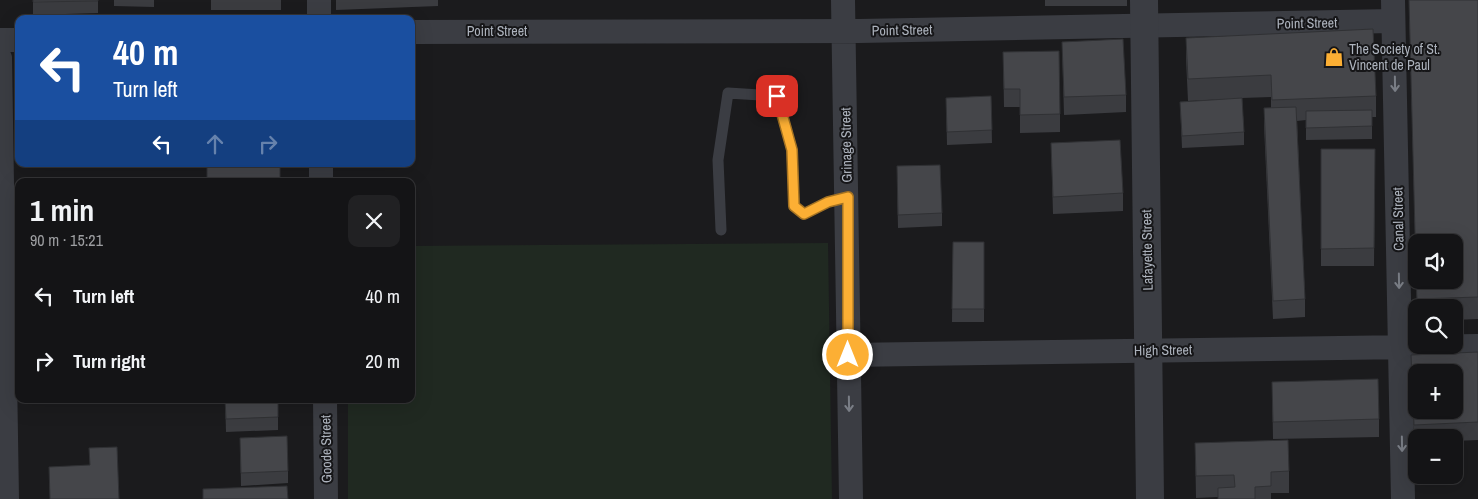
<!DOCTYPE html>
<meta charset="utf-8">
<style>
body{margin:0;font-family:"Archivo Narrow",sans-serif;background:#212123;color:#f1f3f6;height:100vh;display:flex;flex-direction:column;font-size:19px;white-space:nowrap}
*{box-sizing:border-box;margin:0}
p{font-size:16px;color:#9d9ea1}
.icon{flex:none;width:28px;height:28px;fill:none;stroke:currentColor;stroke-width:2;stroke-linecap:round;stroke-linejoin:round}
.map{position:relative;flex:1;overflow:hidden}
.side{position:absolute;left:15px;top:178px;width:400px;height:225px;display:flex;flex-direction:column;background:#141416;border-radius:10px;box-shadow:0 5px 20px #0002,0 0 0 1px #333335}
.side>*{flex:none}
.guide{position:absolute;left:15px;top:15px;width:400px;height:152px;border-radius:10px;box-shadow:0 5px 20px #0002,0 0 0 1px #333335;background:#1a4fa0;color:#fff;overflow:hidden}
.tools{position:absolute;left:1408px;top:234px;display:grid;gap:10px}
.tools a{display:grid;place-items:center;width:55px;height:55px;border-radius:10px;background:#141416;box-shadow:0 5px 20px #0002,0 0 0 1px #333335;font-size:25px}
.pin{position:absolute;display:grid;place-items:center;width:42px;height:42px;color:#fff;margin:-21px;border-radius:10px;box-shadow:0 2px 8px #0006}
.me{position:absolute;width:55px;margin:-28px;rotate:0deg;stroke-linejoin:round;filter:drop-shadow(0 0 4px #0008)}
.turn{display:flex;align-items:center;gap:18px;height:105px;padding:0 15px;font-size:22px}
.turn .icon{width:65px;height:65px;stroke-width:2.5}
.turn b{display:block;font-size:35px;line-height:42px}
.lanes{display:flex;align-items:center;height:48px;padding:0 15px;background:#0003;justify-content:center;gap:25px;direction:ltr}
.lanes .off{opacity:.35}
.round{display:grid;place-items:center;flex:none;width:52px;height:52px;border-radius:10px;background:#212123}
.summary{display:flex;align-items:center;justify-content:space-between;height:85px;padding:0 15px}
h1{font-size:30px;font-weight:700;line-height:38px}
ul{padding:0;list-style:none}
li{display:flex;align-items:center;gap:15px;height:65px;padding:0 15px}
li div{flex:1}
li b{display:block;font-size:19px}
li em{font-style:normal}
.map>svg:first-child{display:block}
.green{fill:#202921}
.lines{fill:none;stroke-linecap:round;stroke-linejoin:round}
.service{stroke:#3b3d43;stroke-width:11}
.minor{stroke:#3b3d43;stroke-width:24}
.tertiary{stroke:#3b3d43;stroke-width:28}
.wall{fill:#3b3c40}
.building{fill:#45464a;stroke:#303134;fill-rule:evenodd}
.oneway{stroke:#7a7e86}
.route-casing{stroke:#a47222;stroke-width:12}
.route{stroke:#fcaf34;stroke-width:9}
.labels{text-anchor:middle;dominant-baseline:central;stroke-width:4;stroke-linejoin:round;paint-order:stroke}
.street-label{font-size:14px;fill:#adb3bd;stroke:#161618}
.poi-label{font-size:14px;fill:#adb3bd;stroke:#161618;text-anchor:start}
</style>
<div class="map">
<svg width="1478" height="499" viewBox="0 0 1478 499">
<rect width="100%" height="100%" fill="#1b1b1d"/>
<path class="green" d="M828,243l4,256h-484v-100h63v-153z"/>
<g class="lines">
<path class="service" d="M721,230l-3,-70 10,-67 49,3 15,54 2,56 10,8 24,-12 20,-5"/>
<path class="minor" d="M319,0v19
M843,0l8,499
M1393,0l10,499
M411,32l448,-1 534,-10
M0,40h19
M0,58l7,441
M321,164v17
M848,355l630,-9
M325,399l1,100"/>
<path class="tertiary" d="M1144,0l6,499"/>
</g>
<path class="wall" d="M33,0h65v13l-65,2z
M114,0h40v7l-40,-1z
M211,0h70v10h-70z
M336,0h102v6l-102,4z
M1045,0h82v6h-82z
M1409,0h69v319l-24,1v-12h-37z
M1186,38l190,58v21h-4v22l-66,1v-20l-9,1 8,178v18l-32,2 -9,-193v-18h7v-11l-29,1 2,34v13l-62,3 -2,-46 47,-3 -39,2 -2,-42z
M1062,42l64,53v17l-62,3z
M1003,52l57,62v18l-40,1v-26h-16z
M991,96l1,47 -45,2 -1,-47z
M1051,143l72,50v18l-70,3z
M1321,149h54l-1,117h-53z
M897,179l45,34v13l-44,2z
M953,242h31v80h-32z
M1478,352v88l-24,1v-3h-38v4h-2l-3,-69v-18z
M1272,382l107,37v18l-106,2z
M225,399h53v31l-52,2z
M240,438l48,33v12l-47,3z
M1195,443l94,28v22h-18v6h-53v-2l-22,1z"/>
<path class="building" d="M33,0h65v1l-65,1z
M1409,0h69v297l-61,2 -1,-19h38v-38h-38v30z
M1373,29l3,67 -104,4 -1,-25 -83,4 -2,-41z
M1123,39l3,56 -62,2 -2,-55z
M1059,51l1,63 -40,1v-26h-16l-1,-37z
M991,96l1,34 -45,2 -1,-34z
M1242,98l2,34 -62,4 -2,-34z
M1296,107l9,192 -32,2 -9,-193z
M1372,110v16l-66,2v-17z
M1120,140l3,53 -70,4 -2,-54z
M1321,149h54l-1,99 -53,1z
M207,164h73v17h-73z
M940,165l2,48 -44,2 -1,-49z
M953,242h31v67h-32z
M1478,352v70l-64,3 -3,-70zM1416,372h38v38h-38z
M1378,379l1,40 -106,3 -1,-40z
M225,399h53v18l-52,2z
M287,436l1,35 -47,2 -1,-35z
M1288,440l1,31 -18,1v14l-16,1v12h-37v-11l17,-1 -1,-12 -38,1 -1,-33z
M117,447l2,52h-69l-1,-32 41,-2 -1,-17z
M287,486l1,13h-85v-10z"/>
<defs><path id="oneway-shaft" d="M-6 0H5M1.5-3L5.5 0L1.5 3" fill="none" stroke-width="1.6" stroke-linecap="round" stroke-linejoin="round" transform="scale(1.25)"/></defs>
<g class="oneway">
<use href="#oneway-shaft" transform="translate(1395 84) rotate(89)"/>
<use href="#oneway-shaft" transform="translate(1399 281) rotate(89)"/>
<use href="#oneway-shaft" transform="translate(849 404) rotate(89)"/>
<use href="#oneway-shaft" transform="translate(1402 444) rotate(89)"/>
</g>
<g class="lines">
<g class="route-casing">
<path id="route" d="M777,96l15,54 2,56 10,8 24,-12 20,-5v158"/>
</g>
<use href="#route" class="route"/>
</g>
<defs>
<g id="shop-bare" transform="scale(1.5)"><path d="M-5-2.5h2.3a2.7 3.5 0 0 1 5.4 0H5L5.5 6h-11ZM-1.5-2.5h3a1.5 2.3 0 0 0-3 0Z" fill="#fcaf34" stroke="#161618" stroke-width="2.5" paint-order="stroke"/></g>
</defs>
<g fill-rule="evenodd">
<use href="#shop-bare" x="1334" y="57"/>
</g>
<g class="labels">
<g class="street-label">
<text transform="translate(1307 23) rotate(-1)">Point Street</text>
<text transform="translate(902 30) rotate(-1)">Point Street</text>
<text x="497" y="31">Point Street</text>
<text transform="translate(846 145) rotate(-91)">Grinage Street</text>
<text transform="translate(1398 219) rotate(-91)">Canal Street</text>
<text transform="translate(1147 250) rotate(-91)">Lafayette Street</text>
<text transform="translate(1163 350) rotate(-1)">High Street</text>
<text transform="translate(326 449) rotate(-91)">Goode Street</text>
</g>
<g class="poi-label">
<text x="1349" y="49">The Society of St.<tspan x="1349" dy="16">Vincent de Paul</tspan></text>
</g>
</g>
</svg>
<div class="tools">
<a><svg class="icon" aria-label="sound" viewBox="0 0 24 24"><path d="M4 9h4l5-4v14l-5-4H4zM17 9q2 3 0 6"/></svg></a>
<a><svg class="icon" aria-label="search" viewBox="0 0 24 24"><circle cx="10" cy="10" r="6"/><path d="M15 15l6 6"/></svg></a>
<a>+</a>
<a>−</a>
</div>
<div class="pin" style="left:777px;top:96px;background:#d93025"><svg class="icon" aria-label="arrive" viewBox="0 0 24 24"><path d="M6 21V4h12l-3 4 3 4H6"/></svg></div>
<svg class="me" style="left:848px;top:355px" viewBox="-20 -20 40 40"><circle r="17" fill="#fcaf34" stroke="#fff" stroke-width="3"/><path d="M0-11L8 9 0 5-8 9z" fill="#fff"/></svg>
<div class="guide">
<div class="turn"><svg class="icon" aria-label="left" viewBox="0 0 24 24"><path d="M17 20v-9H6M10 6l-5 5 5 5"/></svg><div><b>40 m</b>Turn left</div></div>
<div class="lanes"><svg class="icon" aria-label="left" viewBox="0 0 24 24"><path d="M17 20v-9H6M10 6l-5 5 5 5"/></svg><svg class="icon off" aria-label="ahead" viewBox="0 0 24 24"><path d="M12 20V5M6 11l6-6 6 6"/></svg><svg class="icon off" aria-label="right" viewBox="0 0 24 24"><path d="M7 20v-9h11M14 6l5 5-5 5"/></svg></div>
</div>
<section class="side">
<div class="summary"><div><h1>1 min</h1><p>90 m · 15:21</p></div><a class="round"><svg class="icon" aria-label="close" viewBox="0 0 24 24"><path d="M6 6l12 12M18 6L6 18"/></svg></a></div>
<ul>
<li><svg class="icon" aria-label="left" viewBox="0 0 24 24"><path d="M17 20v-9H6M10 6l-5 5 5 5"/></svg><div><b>Turn left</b></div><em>40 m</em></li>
<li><svg class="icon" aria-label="right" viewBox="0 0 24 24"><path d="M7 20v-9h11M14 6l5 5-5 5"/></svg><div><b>Turn right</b></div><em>20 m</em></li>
</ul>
</section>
</div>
